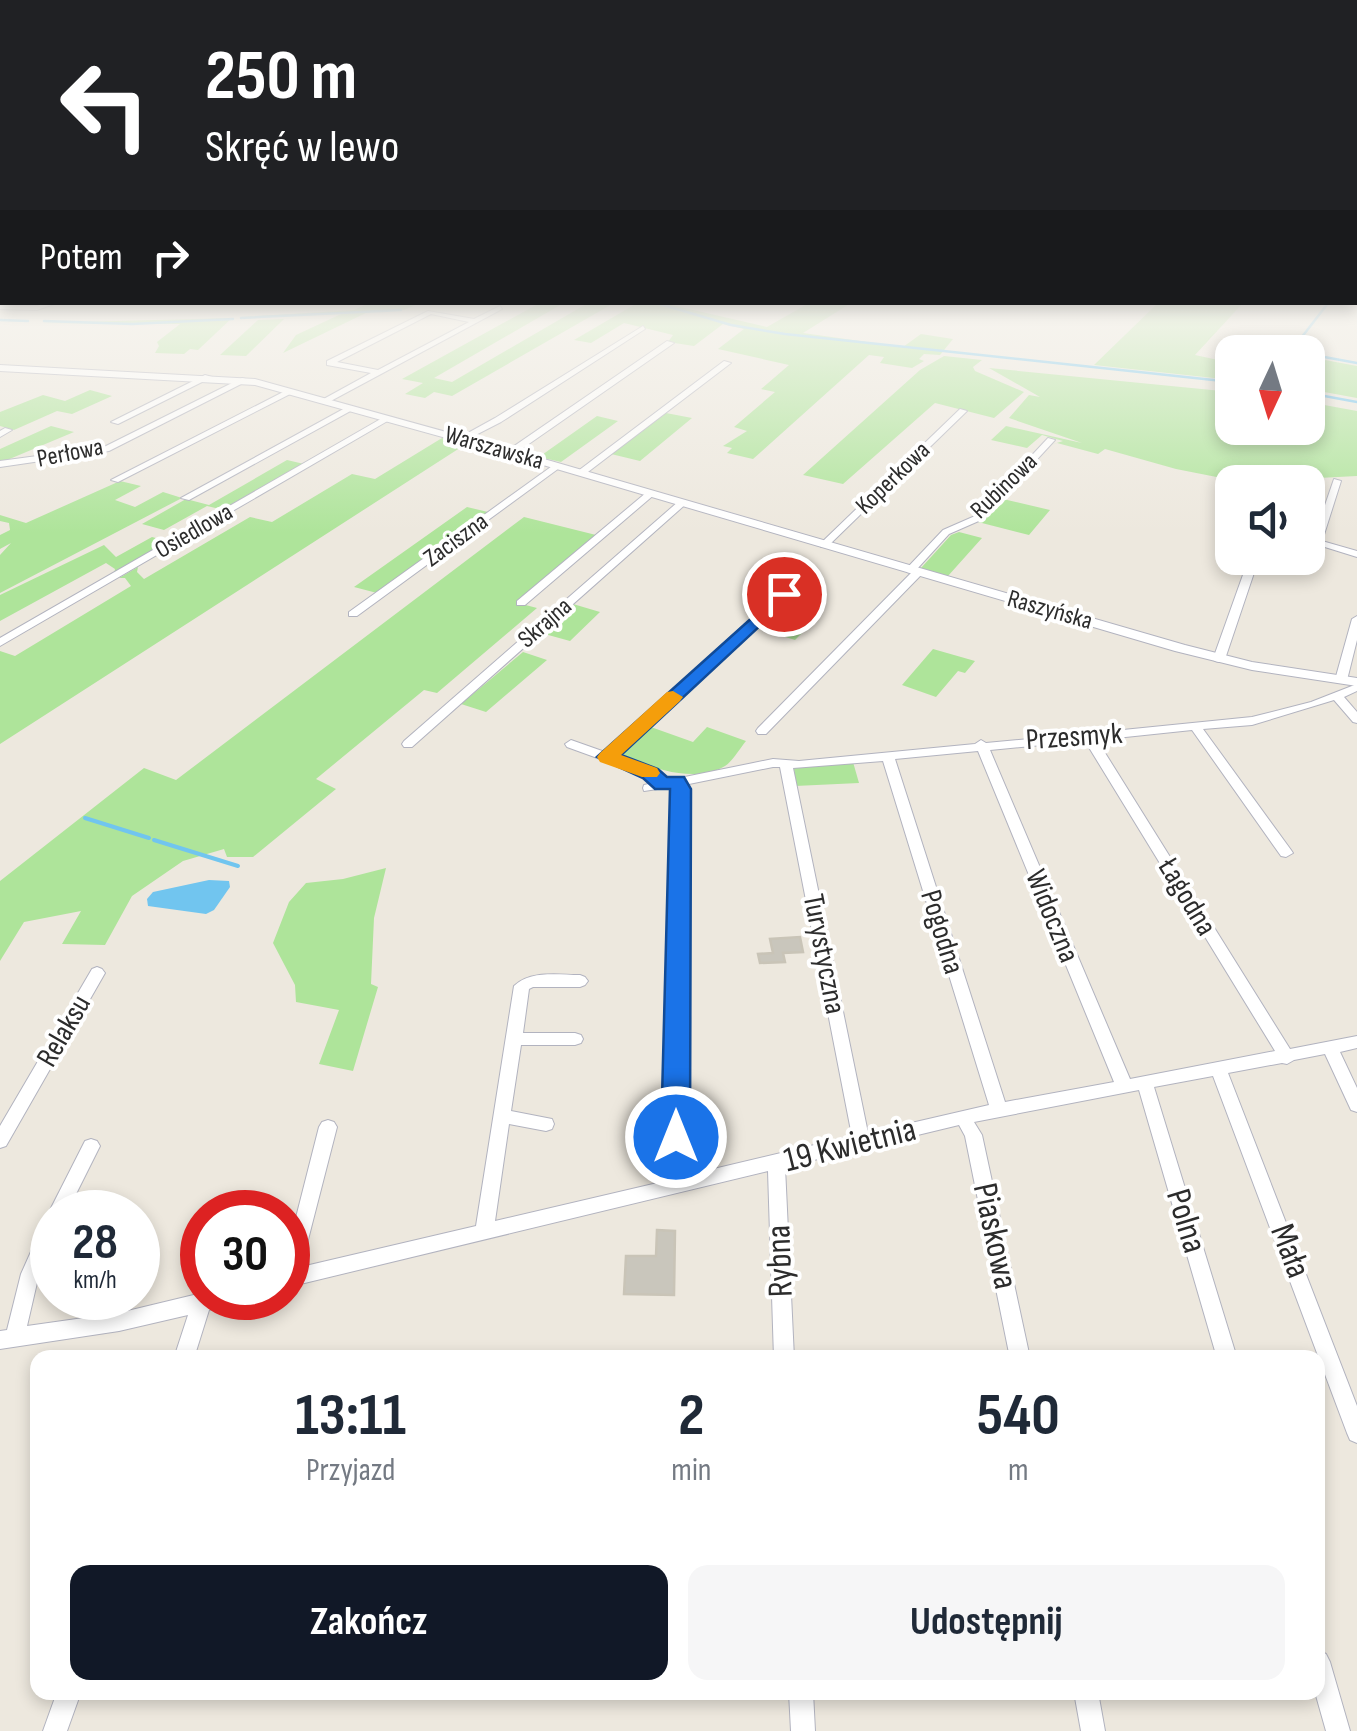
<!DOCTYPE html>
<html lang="pl">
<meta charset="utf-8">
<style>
body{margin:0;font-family:"Sofia Sans Condensed",sans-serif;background:#f6f6f7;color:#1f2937;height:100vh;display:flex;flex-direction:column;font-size:38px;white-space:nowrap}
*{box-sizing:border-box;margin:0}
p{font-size:32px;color:#747a83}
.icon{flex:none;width:55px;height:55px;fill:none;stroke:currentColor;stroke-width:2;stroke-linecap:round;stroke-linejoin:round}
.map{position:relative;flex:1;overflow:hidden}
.sheet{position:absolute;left:30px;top:1350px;width:1295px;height:350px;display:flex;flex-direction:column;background:#fff;border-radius:20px;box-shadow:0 5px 15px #0003}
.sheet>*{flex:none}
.hud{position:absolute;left:0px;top:0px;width:1358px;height:305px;box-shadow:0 5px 15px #0003;background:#202124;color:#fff;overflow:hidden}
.needle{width:65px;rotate:184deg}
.buttons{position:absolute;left:1215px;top:335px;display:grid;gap:20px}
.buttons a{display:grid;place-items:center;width:110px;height:110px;border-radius:20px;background:#fff;box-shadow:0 5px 15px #0003;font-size:50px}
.speed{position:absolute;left:30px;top:1190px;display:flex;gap:20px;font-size:50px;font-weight:700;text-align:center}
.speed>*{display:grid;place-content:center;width:130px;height:130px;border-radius:50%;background:#fff;box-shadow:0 5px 15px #0003;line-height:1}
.speed small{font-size:25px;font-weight:400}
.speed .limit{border:15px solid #d22;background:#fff;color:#111}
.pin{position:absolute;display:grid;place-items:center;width:85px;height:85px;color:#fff;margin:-42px;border:5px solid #fff;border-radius:50%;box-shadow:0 2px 10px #0007}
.me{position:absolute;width:110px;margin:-55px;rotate:0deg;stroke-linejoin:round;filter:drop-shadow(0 0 8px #0008)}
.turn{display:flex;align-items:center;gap:35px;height:210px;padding:0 40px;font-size:45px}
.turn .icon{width:130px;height:130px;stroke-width:2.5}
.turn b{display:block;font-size:70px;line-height:85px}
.then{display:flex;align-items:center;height:95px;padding:0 40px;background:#0003;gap:20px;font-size:38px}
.eta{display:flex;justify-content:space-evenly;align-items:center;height:170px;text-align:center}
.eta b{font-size:60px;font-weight:700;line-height:70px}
.action{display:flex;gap:20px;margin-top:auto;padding:20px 40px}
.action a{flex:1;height:115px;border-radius:20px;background:#111827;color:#fff;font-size:40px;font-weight:700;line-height:115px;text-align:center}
.action a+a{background:#f6f6f7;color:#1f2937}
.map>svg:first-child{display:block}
.green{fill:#aee49a;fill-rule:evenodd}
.water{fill:#71c5ef}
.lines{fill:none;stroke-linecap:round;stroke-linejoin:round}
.stream-far1{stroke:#71c5ef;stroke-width:2.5}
.stream{stroke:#71c5ef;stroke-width:4}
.building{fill:#c9c6bc;stroke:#c9c4b7;stroke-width:2.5}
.minor-casing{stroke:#b2b3bf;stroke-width:2}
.tertiary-casing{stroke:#b2b3bf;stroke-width:2}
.minor{fill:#fff;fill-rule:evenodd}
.tertiary{fill:#fff;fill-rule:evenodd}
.route{fill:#1a73e8;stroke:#114b97;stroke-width:2.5}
.slow{fill:#f59e0b}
.labels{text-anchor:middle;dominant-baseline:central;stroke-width:8;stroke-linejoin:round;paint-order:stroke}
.far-street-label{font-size:25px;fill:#2c2c2c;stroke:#fff}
.street-label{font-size:30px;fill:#2c2c2c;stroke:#fff}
.near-street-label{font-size:35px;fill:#2c2c2c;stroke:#fff}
</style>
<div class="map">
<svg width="1357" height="1731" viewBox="0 0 1357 1731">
<rect width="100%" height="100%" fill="#ede8de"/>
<path class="green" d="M639,302l24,1 104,24 42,-24h42l-48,30 100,14 18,-13 32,5 -13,16 -16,-1 -5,5 5,2 -12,7 -32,-5 4,-6 -15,-2 -116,104 -26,-6 5,-5 -9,-2 24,-15 -13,-4 41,-35 -14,-3 28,-24 -71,-16 26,-20 -21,-5 -29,22 -26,-4 5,-7 -49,-12 -33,20 -17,-3z
M369,303h51l-16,7 -36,2 -85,41 13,-18 45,-21 -101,3 114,-7z
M528,303h86l-162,93 -18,-4 -9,6 -20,-4 18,-11 -21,-4 134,-74zM588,303l-136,79 -18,-4 128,-74z
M1158,303h85l-48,52 37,8v17l-138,-15z
M232,318l-34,32 -8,-1 -6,5 -29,-1 4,-7 -2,-4 23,-18 -139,-1z
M284,319l-38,37 -26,-1 38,-35z
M944,356l38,4 -9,7 2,4 49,21 -30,26 -59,-15 -92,81 -40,-9 117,-105z
M1309,357l48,9v32l-49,-9z
M989,368l243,24v36h76v-26l49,9v65l-115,6 -66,-13 -71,-20 -7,5 -41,-11 -10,3 16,-5 -21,-6 -15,13 -36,-8 15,-14 76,17 -73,-25 20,-23 11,2z
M90,390l22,6 -40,18 -15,-3 -43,19 -14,-4v-14l43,-17 22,6z
M666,413l26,5 -52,43 -29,-7z
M597,416l21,5 -57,41 -22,-5z
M51,426l23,6 -74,31v-14z
M442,438l24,6 -466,300v-93l15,5 116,-70 -6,-8h-6l19,-11 -1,5 7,7 106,-62 22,5 80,-48 23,5z
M287,460l17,4 -80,46 -17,-4 -43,24 -22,-6 44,-25 23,6z
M120,481l21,5 -26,14 20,7 28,-15 19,6 -182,95v-38l11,-12 -11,6v-14l10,-5 -1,-7 -9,-2v-6l26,8z
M1003,499l47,11 -21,25 -51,-13z
M467,507l21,5 -111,81 -23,-6z
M524,517l72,18 -78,68 19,5 -100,85 -13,-3 -108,89 20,10 -83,68h-26l-3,-8 -41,12 -51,35 -27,49 -43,-1 19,-33 -57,11 -24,39v-80l144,-113 32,12z
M959,532l23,6 -34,38 -27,-8 30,-33z
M152,537l18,5 -56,32 1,-5 -9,-6 -106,58v-26l104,-50 12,12z
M781,602l40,12 -26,26 -41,-13z
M573,604l27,8 -30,29 -29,-8z
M933,649l42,12 -10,12 -7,-2 -22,26 -34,-12z
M523,652l24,8 -61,52 -25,-8z
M648,726l45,16 14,-15 39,14c-6,7 -13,20 -21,25 -30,18 -72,2 -101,-9l-2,-7z
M853,762l6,21 -64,3 -1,-18z
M386,868l-12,50 -3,66 7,3 -25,84 -34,-7 20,-54 -43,-8 -1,-17 -22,-42 16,-41 17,-19 37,-4z"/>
<path class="water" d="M209,880l20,1 1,6 -16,23 -8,4 -58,-8 -1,-7 6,-7z"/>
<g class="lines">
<path class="stream-far1" d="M653,302l78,23 54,9 447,48
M541,304l28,-2
M241,318l160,-8
M0,320l28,1
M44,321l88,3 101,-5
M1300,352l-9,-1 38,-49
M1308,354l49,9
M1308,393l49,9"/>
<path class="stream" d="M85,818l64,20
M154,840l84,26"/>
</g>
<path class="building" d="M800,937l3,15 -20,1 2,9 -25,1 -2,-9 15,-1 -3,-14z
M657,1230l18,1 -1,64 -50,-1 2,-38h30z"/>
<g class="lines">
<g class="minor-casing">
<path id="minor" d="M48,302h12l-23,8 -37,-1v-4l37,1z
M500,306l2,3 -175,94 -7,-2 51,-28 -44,-8v-4l101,-50 46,8zM431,314l38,8 -91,48 -41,-8z
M643,326l2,3 -144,93 -37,19 -7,-2 38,-21z
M667,341l7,2 -161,112h-6v-4z
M724,361l7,2 -147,112h-6v-4z
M205,375l7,2 -94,47 -7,-2z
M242,378l7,2 -140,71 -109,16v-6l104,-14z
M287,390l7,2 -176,90 -7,-2z
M347,407l7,2 -165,91 -8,-2z
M960,409l7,2 -140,136h-6v-4z
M384,417l7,2 -391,227v-8z
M5,428l7,2 -12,7v-6z
M1048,438l7,2 -74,80 -32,14 -32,35 5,1v4l-156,160h-8l-2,-3 2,-3 153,-155 -4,-1v-4l36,-38 32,-14z
M555,464l7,2 -205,150h-8v-4z
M1334,479l7,2 -19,60 35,10v6l-45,-14z
M647,492l8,2 -130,111h-8v-4z
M679,501l8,2 -275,244h-8l-2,-3 2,-3z
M1249,558h10l-34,101 -6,3 -4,-1 -2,-2z
M800,576l4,1v4l-189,175 40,14 10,11 108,-22 26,2 176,-17 6,-4 5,3 97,-9 5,-3 5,2 159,-16 59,-15 46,-18v7l-13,6 13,15v11l-4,-1 -19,-22 -82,25 -49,4 88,121 2,3 -7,4 -5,-1 -89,-126 -95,10 193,309 67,-13v12l-17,4 17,36v24l-6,-2 -26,-56 -31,6 -7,4 -5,-1 -54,10 129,333v37l-7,-3 -3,-7 -134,-357 -59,11 83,271h-20l-78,-268 -165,32 8,13 48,223h-20l-45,-222 -6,-11 -174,42 9,191h-20l-6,-187 -480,116v-38l31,-122 3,-5 6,-2 6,2 3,5 -36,140 175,-41 38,-240c16,-16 44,-11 66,-11l5,2 3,4 -3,4 -5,2h-47l-4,2 -6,44h52l6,2 2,4 -2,4 -6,2h-54l-10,66 41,8 2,5 -2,5 -6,2 -37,-7 -14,97 171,-40 8,-353 -3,-41 -27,4 -1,-3 1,-3 9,-2 -6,-7 -80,-29 -2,-3 6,-4 34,12 191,-175zM1085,741l190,310 -145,28 -140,-329zM978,751l136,331 -109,20 -110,-343zM883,761l106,344 -121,28 -75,-365zM773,767h7l72,369 -168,40 4,-348 -4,-43z
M1357,616v24l-10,40 -2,2h-8l-2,-2 17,-61z
M97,967l5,2 3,4 -99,173 -6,2v-22l92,-157z
M91,1139l6,2 3,5 -33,66h-15v32l-13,30 -12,52 92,-13 83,-20v5h28l-2,6 -19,6 -15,48h-20l14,-43 -69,16 -119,18v-18l7,-1 14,-56 25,-56 5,-2 -2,-4 36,-71z
M1318,1650l8,4 4,8 20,69h-24l-11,-39h3z
M57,1692h24l-14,39h-24z
M789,1692h24l2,39h-24z
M1074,1692h24l7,39h-24z"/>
</g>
<g class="tertiary-casing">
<path id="tertiary" d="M0,365l255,14 296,82 634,184 67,17 105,16v8l-105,-16 -77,-19 -632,-186 -288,-80 -255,-14z"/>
</g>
<use href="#minor" class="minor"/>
<use href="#tertiary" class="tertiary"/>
</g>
<linearGradient id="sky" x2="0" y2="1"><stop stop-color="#78bbeb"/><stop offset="0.55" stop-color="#f7f5f0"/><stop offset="1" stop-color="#f7f5f0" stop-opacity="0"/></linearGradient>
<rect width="1357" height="533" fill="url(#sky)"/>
<path class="route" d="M784,589l8,5 -2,4 -169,157 37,14 9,8h17l7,12 -1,348 -4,9 -10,3 -11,-3 -4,-9 9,-348h-15l-12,-11 -46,-21z"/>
<path class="slow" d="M673,691l10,6 -3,4 -59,54 36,13 3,5 -3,4h-15l-42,-15 -3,-5 3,-4 67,-61z"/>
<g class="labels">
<g class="far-street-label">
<text transform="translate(494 448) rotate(16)">Warszawska</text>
<text transform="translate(70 453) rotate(-11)">Perłowa</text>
<text transform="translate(893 478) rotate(-44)">Koperkowa</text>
<text transform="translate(1004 486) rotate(-44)">Rubinowa</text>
<text transform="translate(194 531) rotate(-30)">Osiedlowa</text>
<text transform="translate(456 540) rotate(-36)">Zaciszna</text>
<text transform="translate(1050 610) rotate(16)">Raszyńska</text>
<text transform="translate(545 623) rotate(-41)">Skrajna</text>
</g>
<g class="street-label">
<text transform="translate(1074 737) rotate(-4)">Przesmyk</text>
<text transform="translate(1187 897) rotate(59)">Łagodna</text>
<text transform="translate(1052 916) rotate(68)">Widoczna</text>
<text transform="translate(942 932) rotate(73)">Pogodna</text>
<text transform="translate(824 954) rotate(79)">Turystyczna</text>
<text transform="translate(64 1031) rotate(-60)">Relaksu</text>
</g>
<g class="near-street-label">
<text transform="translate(850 1145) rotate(-14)">19 Kwietnia</text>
<text transform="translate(1186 1221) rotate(73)">Polna</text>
<text transform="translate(995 1236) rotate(78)">Piaskowa</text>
<text transform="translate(1290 1251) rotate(69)">Mała</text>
<text transform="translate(780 1261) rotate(-92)">Rybna</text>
</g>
</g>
</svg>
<div class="buttons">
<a><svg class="needle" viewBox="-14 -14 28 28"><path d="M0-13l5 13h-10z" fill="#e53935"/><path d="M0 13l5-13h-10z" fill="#747a83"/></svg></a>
<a><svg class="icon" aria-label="sound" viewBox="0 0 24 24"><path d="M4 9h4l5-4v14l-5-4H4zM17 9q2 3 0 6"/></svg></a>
</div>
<div class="speed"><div>28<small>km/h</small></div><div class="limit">30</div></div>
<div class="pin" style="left:784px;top:594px;background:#d93025"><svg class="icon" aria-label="arrive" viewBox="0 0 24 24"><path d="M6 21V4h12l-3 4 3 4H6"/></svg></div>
<svg class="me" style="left:676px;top:1137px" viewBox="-20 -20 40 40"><circle r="17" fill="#1a73e8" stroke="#fff" stroke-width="3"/><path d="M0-11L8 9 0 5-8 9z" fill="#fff"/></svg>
<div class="hud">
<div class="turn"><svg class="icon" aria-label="left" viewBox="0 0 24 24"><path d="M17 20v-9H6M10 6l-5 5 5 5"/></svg><div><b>250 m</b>Skręć w lewo</div></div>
<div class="then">Potem<svg class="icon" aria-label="right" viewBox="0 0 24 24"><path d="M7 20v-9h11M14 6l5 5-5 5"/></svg></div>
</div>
<section class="sheet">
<div class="eta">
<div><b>13:11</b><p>Przyjazd</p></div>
<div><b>2</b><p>min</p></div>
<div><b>540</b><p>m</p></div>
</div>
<div class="action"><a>Zakończ</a><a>Udostępnij</a></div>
</section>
</div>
